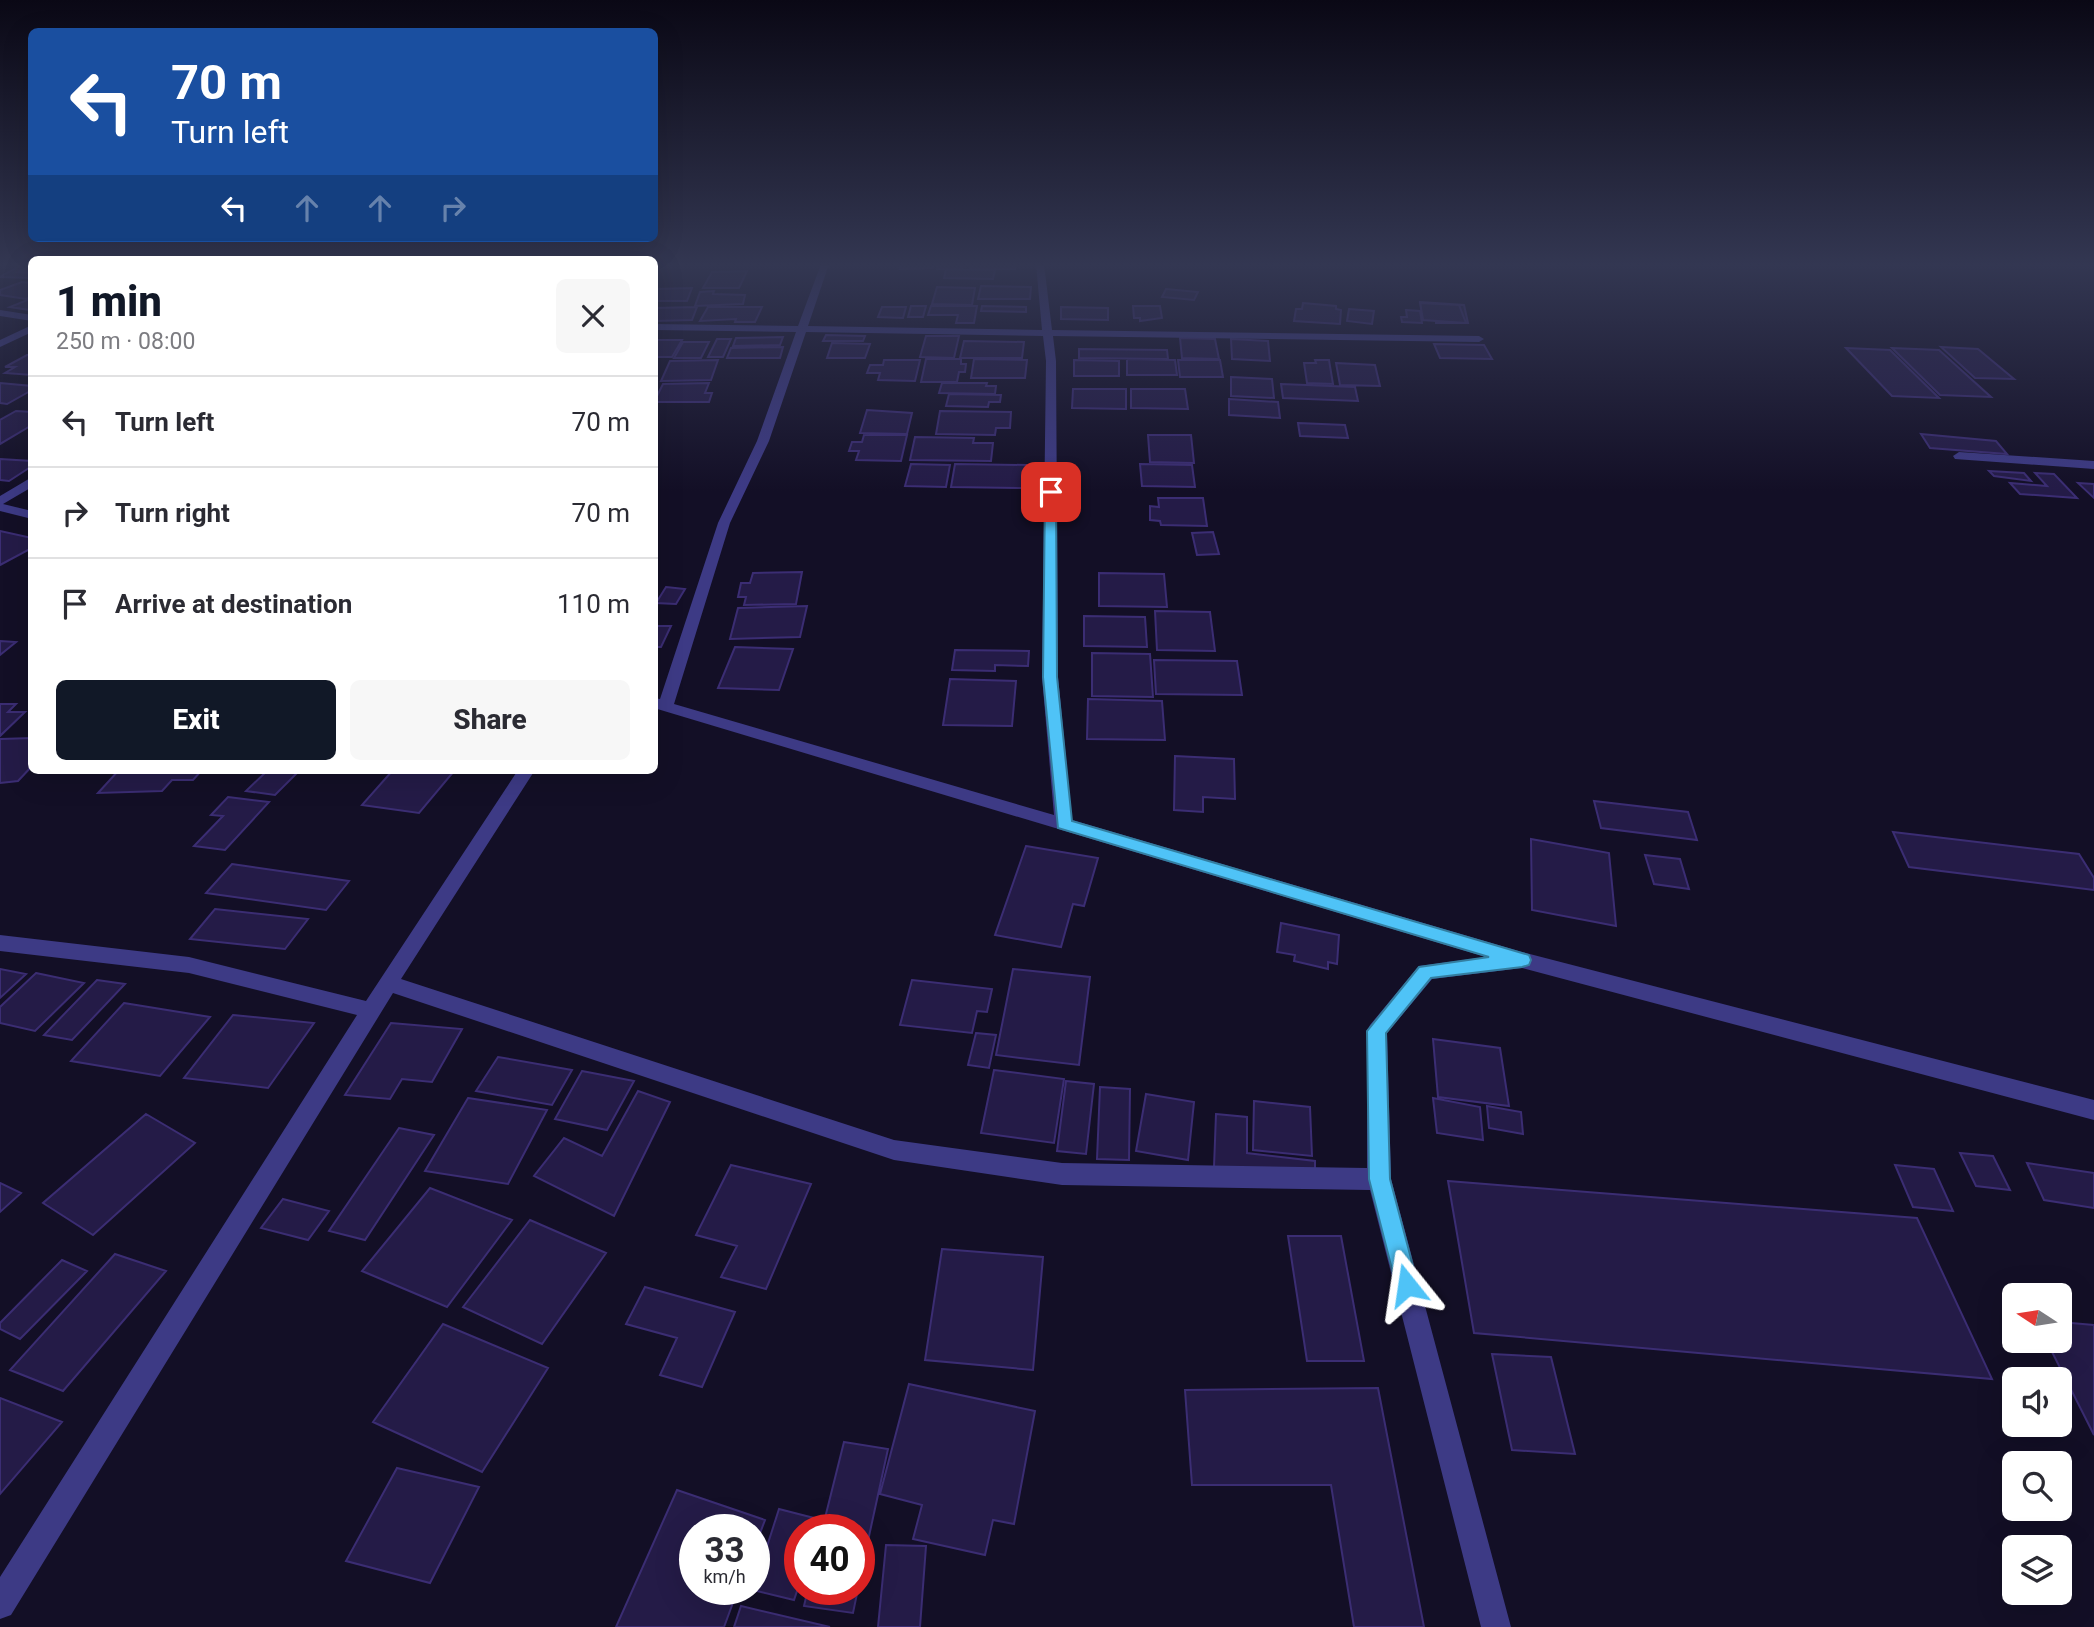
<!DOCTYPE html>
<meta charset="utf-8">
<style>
body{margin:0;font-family:Roboto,sans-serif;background:#f7f7f7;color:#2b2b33;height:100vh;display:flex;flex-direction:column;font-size:26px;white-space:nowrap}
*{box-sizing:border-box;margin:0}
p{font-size:23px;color:#7c7c81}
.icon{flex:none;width:38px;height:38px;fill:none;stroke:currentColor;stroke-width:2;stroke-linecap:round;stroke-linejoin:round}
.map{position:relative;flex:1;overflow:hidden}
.panel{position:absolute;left:28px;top:256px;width:630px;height:518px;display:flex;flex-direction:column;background:#fff;border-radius:10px;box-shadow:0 7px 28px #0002}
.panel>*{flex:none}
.banner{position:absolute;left:28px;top:28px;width:630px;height:214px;border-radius:10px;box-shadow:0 7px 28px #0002;background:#1a4fa0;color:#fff;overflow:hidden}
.needle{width:46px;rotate:282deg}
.tools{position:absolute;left:2002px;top:1283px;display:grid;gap:14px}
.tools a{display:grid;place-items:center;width:70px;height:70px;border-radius:10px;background:#fff;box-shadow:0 7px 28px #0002;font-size:35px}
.speed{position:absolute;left:679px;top:1514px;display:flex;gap:14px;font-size:35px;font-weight:700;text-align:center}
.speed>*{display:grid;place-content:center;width:91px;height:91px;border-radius:50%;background:#fff;box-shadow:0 7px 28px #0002;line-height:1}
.speed small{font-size:18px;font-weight:400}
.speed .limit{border:10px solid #d22;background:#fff;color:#111}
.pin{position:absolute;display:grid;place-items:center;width:60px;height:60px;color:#fff;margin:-30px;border-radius:14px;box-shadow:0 4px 10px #0006}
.me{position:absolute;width:77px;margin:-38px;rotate:345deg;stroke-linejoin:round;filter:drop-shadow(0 0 5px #0008)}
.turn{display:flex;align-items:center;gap:24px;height:147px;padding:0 28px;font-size:32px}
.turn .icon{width:91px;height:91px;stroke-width:2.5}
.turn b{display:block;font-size:49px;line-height:60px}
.lanes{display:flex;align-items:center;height:66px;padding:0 28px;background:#0003;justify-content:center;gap:35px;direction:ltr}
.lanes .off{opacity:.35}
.round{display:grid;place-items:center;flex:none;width:74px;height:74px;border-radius:10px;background:#f7f7f7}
.head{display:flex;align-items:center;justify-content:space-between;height:119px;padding:0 28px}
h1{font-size:42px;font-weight:800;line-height:52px;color:#111827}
.action{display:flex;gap:14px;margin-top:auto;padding:14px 28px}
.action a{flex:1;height:80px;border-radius:10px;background:#111827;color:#fff;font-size:28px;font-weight:800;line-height:80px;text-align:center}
.action a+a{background:#f7f7f7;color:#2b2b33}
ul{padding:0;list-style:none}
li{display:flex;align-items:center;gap:21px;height:91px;padding:0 28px;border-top:2px solid #e1e1e2}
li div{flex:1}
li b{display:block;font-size:26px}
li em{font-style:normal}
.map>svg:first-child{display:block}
.building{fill:#241b47;stroke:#3b2d73;stroke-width:2}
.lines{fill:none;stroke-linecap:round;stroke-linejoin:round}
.minor{fill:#3d3a85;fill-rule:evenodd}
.route{fill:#4fc3f7;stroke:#337fa1;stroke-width:2}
</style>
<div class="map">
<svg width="2094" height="1627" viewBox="0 0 2094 1627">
<rect width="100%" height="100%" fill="#130f26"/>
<path class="building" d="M23,264l9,1 -14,7 14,1v5l-32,-1z
M901,264h32v4l-33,1z
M938,264h25l-1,5h-25z
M971,265h44v4h-45z
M946,269l49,1 -2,9 -49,-1z
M747,271l-8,17h-36l9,-16z
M22,282l10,1v13l-6,3 -26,-4v-5z
M981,286l50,1 -1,12h-52z
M937,287l38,1 -3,17 -40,-1z
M692,288l-5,13h-33v-12z
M1166,289l32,3 -4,8 -32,-3z
M714,291l-1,3 32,1 -2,9 -48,2 5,-14z
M32,298l-2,12 -20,-3z
M1420,302l44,3 4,18h-32v-2l-13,-1z
M1303,303l33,3v3l5,1 -1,14 -46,-3 2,-12h6z
M1420,303l39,2 7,18 -43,-3z
M911,306h15l-3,11h-15z
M931,306h46l-3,17h-18l2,-8h-30z
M982,306l44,1v5l-45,-1z
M1133,306h27l2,12 -22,3v-3h-6z
M697,307l-5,13 -38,1v-13z
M708,307h54l-7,15h-20l1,-3 -36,2z
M882,307h24l-3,11 -25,-1z
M1061,307l47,1v12l-47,-1z
M1349,309l25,2 -2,13 -25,-3z
M1406,310l14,1 2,12 -20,-1 -1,-5h6z
M826,335l39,1 -2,5h-40z
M926,336h33l-5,22 -34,-1z
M783,337l-3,8 -47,1 3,-8z
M1180,338l35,1 4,20 -37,-1z
M717,339h14l-8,18h-15z
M1231,339l37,2 2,20 -38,-2z
M654,340h28l-10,17h-18z
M964,341l60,1 -2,16h-62z
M683,342h26l-8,16h-27z
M832,343l38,1 -5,14h-38z
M1434,344l50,1 8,14 -52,-1z
M783,347l-3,11h-53l4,-10z
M1941,347l37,2 36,30 -39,-1z
M1846,348l44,2 49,48 -47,-2z
M1892,348l47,2 52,47 -51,-2z
M1079,349l88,1 1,9 -89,-1z
M27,355h5v20l-27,-2 10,-6h-10z
M926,359h35v5h5l-1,8h-6l-2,10h-36z
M974,359l53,1 -2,18h-54z
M1127,359l48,1 2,15h-50z
M718,360l-7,20 -50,1 9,-20z
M884,360h36l-5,21 -37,-1 2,-7h-13l3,-8h13z
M1074,360l45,1v15h-45z
M1178,360h42l3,17h-43z
M1315,360h14l4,24 -26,-1 -3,-20h12z
M1336,363l39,2 5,21 -40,-1z
M1231,377l41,2 2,19 -43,-2z
M0,383l32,3v4l-25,14 -7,-1z
M709,383l-4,10h7l-3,9h-55v-6h3l6,-12z
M942,383h45l-1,3h10l-1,8 -56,-1z
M1281,384l74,3 3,14 -75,-3z
M1073,389h53v20l-54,-1z
M1131,389h54l3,20 -57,-1z
M949,394l52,1 -1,7h-11l-1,5 -42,-1z
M1229,399l49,3 2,16 -51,-3z
M867,410l45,3 -5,21 -47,-1z
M16,411l16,1v13l-32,19v-24z
M940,411l71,1 -1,16h-14l-1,7 -59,-1z
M1298,423l47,2 3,13 -48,-2z
M1921,434l75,7 11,13 -77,-6z
M864,435h43l-6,26 -45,-1 3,-9h-10l3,-9h10z
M1148,435h43l3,28 -44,-1z
M915,437l59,1 -1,5h20l-2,18 -81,-1z
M0,459l32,2v5l-23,15 -9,-1z
M911,464l39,1 -4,22 -41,-1z
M955,464l71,1 -2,23 -73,-1z
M1140,464l52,1 3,22 -53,-1z
M1989,471l35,2 7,8 -37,-5z
M2035,473l19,1 23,24 -57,-4 -10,-11 37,3z
M2078,483l16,1v14z
M1158,498h45l4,28 -46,-1 -1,-4 -10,-1v-14l9,1z
M0,531l32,7v10l-32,17z
M1213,532l6,22 -22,1 -5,-22z
M802,572l-6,32 -52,1 2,-8h-8l3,-14h9l3,-10z
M1099,573l65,1 3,33 -68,-1z
M666,587l19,2 -9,15 -20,-1z
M807,606l-7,31 -70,2 8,-31z
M1155,611l55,1 5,39 -58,-1z
M1084,616l61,1 2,30 -63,-1z
M654,626h17l-10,21h-7z
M0,641l16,1 -16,13z
M735,647l58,2 -14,41 -61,-2z
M955,650l74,1 -1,15 -33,-1v6l-43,-1z
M1092,653l58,1 3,43 -61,-1z
M1154,660l83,1 5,34 -86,-1z
M950,679l66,2 -4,45 -69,-1z
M1088,699l74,2 3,39 -78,-1z
M0,704h16l-8,8h17l-25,24z
M32,738v28l-14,15 -18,2v-44z
M1175,756l59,3 1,40 -32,-2v15l-29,-2z
M119,770h83l-9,10h-21l-10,11 -64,2z
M268,770h32l-25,25 -29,-4z
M393,770h62l-36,43 -57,-8z
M228,797l41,5 -44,48 -31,-4 29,-30 -12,-1z
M1594,801l94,11 9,28 -96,-12z
M1893,832l186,22 15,24v12l-185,-23z
M1531,839l78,14 7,73 -84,-16z
M1026,846l72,12 -14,48 -11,-2 -12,43 -66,-12z
M1645,855l35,4 9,30 -35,-5z
M232,864l117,17 -23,29 -120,-17z
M215,909l93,10 -23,30 -95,-10z
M1281,923l58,12 -2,29 -9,-2v7l-34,-8 1,-6 -18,-3z
M0,969l26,5 -26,24z
M1013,969l77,8 -11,88 -83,-10z
M36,973l48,10 -49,48 -35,-8v-16z
M97,980l28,4 -53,56 -28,-5z
M912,980l80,9 -5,23 -10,-1 -5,22 -72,-8z
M124,1003l86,14 -50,59 -89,-15z
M233,1015l81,8 -46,65 -84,-10z
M391,1023l71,6 -30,53 -30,-3 -12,20 -45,-4z
M976,1033l20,2 -7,33 -21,-3z
M1433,1039l67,9 9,58 -71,-9z
M498,1057l74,13 -20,35 -76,-14z
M994,1070l70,9 -10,64 -73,-10z
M582,1071l52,10 -27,49 -52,-11z
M1066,1081l28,3 -8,70 -29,-3z
M1100,1087l30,2 -1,71 -32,-1z
M638,1091l32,11 -56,114 -80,-40 30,-38 38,18z
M1146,1094l48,8 -6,58 -52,-9z
M468,1098l79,12 -39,74 -83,-13z
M1433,1098l47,9 3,33 -46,-7z
M1254,1101l56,6 2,49 -59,-6z
M1487,1106l34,6 2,22 -34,-6z
M146,1114l49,29 -102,92 -50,-32z
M1216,1114l31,3v36l68,8v17l-101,-11z
M399,1128l35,7 -69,105 -36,-9z
M1960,1153l33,3 17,34 -34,-4z
M2027,1163l67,10v35l-50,-8z
M731,1165l80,19 -45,105 -45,-12 16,-31 -41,-11z
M1895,1165l39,4 19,42 -40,-4z
M1448,1181l469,37 75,161 -518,-46z
M0,1183l21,10 -21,19z
M430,1188l82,32 -65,87 -85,-36z
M283,1199l46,12 -21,29 -47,-12z
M530,1220l76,33 -64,91 -79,-37z
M1288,1236h53l23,125h-57z
M942,1249l101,8 -10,113 -108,-10z
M115,1254l51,17 -103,120 -53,-21z
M62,1260l25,11 -67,68 -20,-10v-6z
M645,1287l90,25 -33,75 -42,-12 17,-37 -51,-14z
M2060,1322l34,3v110l-48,-95h14z
M443,1324l105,44 -66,104 -109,-50z
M1492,1354l59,3 24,97 -63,-4z
M909,1384l126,27 -21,113 -21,-4 -8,35 -72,-16 9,-34 -42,-11z
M1378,1388l46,239h-70l-23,-142h-139l-7,-95z
M0,1398l62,24 -62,72z
M844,1442l44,7 -29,133v-52h-37z
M397,1468l82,19 -49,96 -84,-22z
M677,1490l88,30 -11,29v-19h-59v59h43l-14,38h-108z
M779,1509l39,10 -3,11h-15v52l-6,18 -41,-10z
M886,1545l40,1 -6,81h-42z
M808,1589h50l-5,24 -49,-7z
M741,1606l89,21h-96z"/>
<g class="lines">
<path class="minor" d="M654,264h9v1l-9,3z
M821,264h8l-21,62 234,4 -6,-66h8l8,66 427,6 5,3 -5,3 -426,-6 3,25 2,316 14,143 450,132 572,148v20l-572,-152 -90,11 -45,54 4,146 120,448h-30l-111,-437 -308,-5 -168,-25 -501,-167 -382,622 -11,4v-42l357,-562 -168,-42 -189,-22v-16l189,22 177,44 152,-231h17l-134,209 493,161 168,23 305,5v-137l3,-6 49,-59 67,-9 -832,-249v-10l6,1 58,-176 39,-82 39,-109 -142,-2v-6l144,2zM806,332l237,4 3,25 -4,316 12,138 -380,-111 56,-181 39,-82z
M0,310l32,5v6l-32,-5z
M32,325v7l-32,15v-7z
M1959,452l135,9v8l-139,-10 -2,-3z
M32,477v10l-29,17 29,7v8l-32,-8v-15z"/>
</g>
<linearGradient id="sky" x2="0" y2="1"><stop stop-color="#0a0815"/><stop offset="0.54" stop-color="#333752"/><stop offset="1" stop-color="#333752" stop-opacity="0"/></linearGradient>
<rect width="2094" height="491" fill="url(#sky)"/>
<path class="route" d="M1051,489l5,3 1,185 15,144 450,132 7,2 2,5 -2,5 -7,2 -91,11 -45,55 4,146 28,106 -3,8 -8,3 -8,-3 -3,-8 -27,-106 -2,-148 52,-64 70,-10 -431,-129 -15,-151 2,-185z"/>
</svg>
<div class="tools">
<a><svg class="needle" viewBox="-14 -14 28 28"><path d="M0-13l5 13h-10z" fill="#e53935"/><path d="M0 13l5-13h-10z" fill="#7c7c81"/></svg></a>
<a><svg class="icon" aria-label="sound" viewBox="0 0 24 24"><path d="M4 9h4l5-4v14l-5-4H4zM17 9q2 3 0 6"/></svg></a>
<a><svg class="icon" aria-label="search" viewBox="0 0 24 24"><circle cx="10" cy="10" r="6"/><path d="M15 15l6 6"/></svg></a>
<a><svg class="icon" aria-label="layers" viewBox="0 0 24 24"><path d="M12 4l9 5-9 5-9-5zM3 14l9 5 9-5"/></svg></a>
</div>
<div class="speed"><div>33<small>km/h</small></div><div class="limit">40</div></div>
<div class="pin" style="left:1051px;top:492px;background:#d93025"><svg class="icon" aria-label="arrive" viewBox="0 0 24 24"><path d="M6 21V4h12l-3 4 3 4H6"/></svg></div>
<svg class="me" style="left:1407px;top:1285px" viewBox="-20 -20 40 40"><path d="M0-17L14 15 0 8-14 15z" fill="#4fc3f7" stroke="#fff" stroke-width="4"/></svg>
<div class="banner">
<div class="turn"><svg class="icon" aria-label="left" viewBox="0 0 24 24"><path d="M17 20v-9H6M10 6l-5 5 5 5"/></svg><div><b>70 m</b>Turn left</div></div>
<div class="lanes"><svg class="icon" aria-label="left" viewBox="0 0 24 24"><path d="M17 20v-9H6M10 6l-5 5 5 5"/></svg><svg class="icon off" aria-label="ahead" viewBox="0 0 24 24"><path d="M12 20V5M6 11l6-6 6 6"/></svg><svg class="icon off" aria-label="ahead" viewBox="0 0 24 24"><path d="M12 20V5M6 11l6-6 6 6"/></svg><svg class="icon off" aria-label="right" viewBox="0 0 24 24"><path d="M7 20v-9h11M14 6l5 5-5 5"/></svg></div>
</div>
<section class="panel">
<div class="head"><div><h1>1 min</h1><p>250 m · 08:00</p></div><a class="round"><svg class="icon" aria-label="close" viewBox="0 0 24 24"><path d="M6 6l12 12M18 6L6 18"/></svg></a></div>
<ul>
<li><svg class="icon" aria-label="left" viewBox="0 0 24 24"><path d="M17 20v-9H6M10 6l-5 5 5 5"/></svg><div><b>Turn left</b></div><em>70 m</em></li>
<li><svg class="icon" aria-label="right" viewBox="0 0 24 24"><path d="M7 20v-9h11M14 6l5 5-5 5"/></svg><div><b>Turn right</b></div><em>70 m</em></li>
<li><svg class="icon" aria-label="arrive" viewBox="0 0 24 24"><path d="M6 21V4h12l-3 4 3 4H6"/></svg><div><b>Arrive at destination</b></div><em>110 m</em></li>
</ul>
<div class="action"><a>Exit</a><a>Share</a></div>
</section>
</div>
